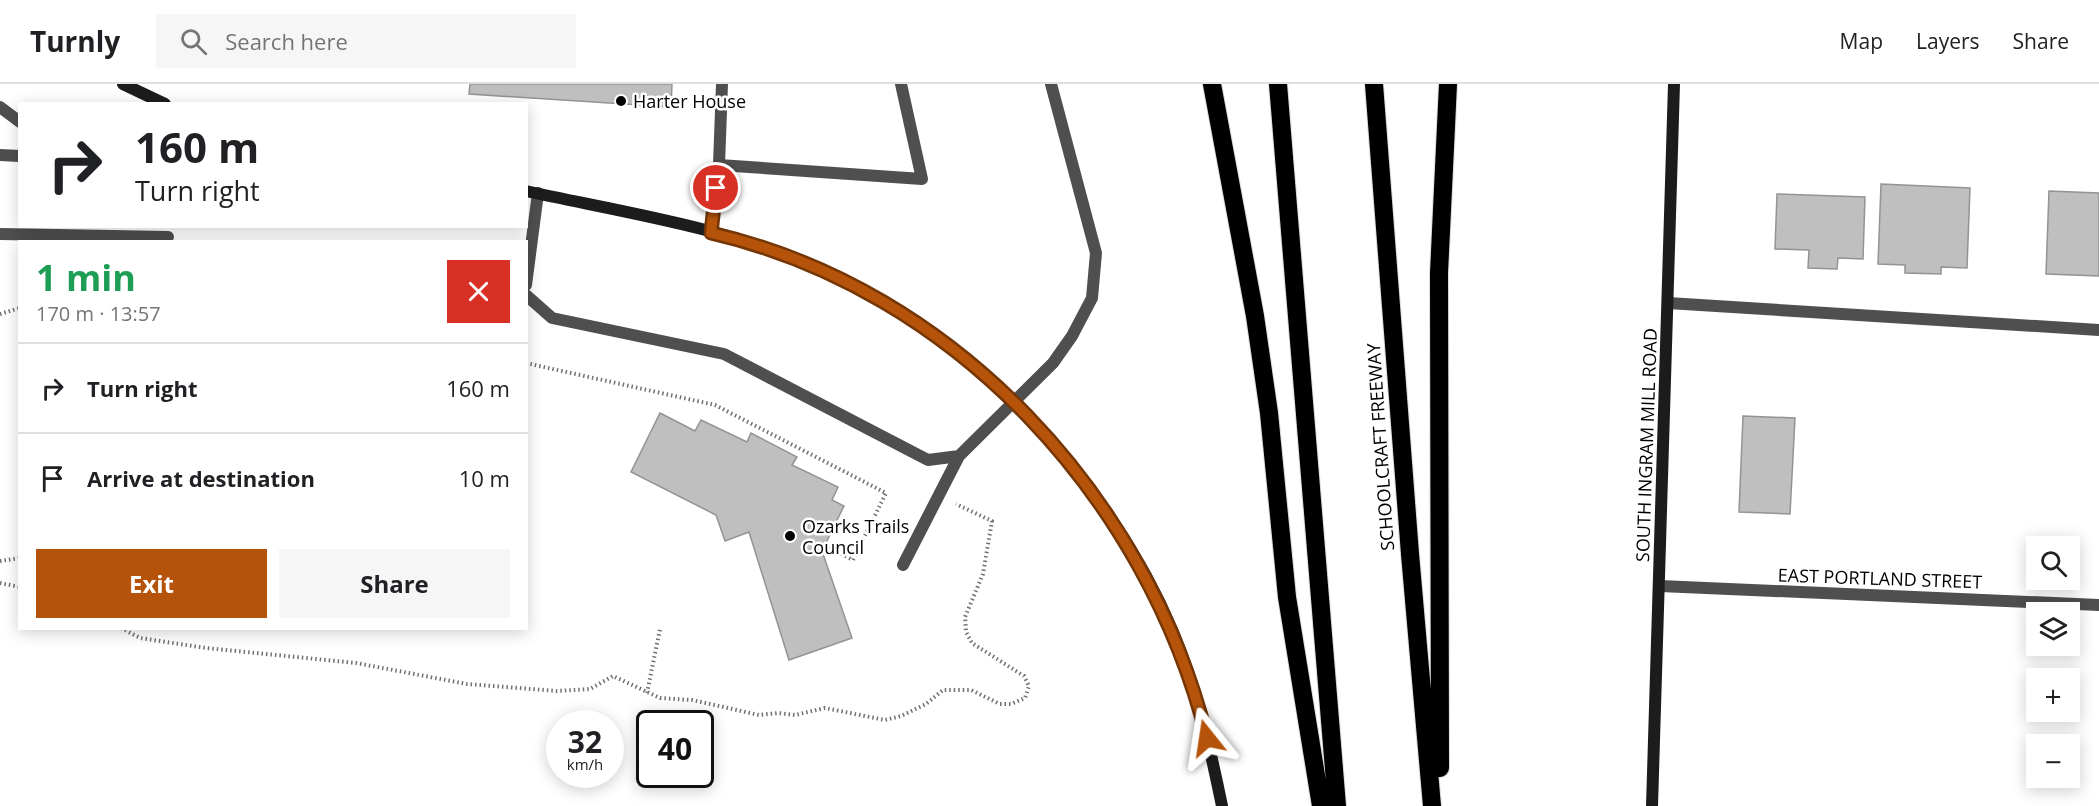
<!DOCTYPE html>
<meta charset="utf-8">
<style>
body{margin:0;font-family:"Open Sans",sans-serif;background:#f6f6f6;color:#202124;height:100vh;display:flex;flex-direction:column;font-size:22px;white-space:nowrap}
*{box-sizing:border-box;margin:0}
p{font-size:20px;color:#757577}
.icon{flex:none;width:33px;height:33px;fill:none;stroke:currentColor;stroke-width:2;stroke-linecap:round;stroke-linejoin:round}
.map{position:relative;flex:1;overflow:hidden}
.details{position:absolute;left:18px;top:156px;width:510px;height:390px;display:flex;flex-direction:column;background:#fff;border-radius:0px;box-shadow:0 3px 15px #0003}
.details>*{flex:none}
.hud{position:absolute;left:18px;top:18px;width:510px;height:126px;border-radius:0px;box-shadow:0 3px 15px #0003;background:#fff;color:#202124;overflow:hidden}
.controls{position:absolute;left:2026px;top:452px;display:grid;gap:12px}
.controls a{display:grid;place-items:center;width:54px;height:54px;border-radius:0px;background:#fff;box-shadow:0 3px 15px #0003;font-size:30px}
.speed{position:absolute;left:546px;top:626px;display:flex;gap:12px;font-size:30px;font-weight:700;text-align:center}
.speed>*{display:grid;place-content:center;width:78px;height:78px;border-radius:50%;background:#fff;box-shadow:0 3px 15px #0003;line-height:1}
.speed small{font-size:15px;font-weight:400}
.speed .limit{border:3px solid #111;border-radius:9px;background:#fff;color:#111}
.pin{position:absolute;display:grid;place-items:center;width:51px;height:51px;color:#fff;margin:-26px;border:3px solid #fff;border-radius:50%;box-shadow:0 2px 6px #0007}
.me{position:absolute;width:66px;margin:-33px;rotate:345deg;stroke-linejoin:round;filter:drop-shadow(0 0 4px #0008)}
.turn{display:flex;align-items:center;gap:21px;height:126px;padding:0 18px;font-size:27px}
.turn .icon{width:78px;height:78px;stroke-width:2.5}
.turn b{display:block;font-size:42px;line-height:51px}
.round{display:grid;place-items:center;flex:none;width:63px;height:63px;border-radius:0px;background:#f6f6f6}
.headline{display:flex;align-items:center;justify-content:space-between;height:102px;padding:0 18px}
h1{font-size:36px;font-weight:700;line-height:45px;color:#1e9e55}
.primary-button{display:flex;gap:12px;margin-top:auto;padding:12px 18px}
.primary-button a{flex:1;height:69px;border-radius:0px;background:#b45309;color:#fff;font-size:24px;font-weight:700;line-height:69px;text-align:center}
.primary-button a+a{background:#f6f6f6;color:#202124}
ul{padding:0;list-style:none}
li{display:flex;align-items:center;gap:18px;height:90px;padding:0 18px;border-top:2px solid #e0e0e0}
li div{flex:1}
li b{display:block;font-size:22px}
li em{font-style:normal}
header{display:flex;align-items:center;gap:36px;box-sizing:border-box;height:84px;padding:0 30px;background:#fff;border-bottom:2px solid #e0e0e0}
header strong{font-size:28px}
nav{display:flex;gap:33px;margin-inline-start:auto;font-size:21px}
.search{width:420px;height:54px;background:#f6f6f6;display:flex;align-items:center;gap:15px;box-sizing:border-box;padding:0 21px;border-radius:0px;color:#757577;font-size:22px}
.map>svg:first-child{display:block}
.building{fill:#bfbfbf;stroke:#939393;stroke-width:1.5}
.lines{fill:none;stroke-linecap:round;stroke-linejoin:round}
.highway-casing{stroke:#dbdbdb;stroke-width:20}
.path{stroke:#717171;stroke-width:4;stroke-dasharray:1.5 3;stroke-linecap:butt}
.lane{stroke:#4f4f4f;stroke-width:12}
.street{stroke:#4f4f4f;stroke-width:12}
.secondary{stroke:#1c1c1c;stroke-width:12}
.highway{stroke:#000;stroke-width:18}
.route-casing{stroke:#753606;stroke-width:15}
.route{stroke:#b45309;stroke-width:10}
.poi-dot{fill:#000;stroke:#fff;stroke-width:2}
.labels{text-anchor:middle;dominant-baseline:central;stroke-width:5;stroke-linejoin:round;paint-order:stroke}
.poi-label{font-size:18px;fill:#000;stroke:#fff;text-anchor:start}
.street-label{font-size:18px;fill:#000;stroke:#fff}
</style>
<header>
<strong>Turnly</strong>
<div class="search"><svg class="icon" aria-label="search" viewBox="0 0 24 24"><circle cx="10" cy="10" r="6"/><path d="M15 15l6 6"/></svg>Search here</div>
<nav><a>Map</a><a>Layers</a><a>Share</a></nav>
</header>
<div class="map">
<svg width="2099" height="722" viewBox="0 0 2099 722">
<rect width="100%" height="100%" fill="#fff"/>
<path class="building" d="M470,0h202l-1,23 -202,-13z
M1881,100l89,4 -3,80 -26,-1v7l-36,-1v-8l-27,-1z
M2049,107l50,2v83l-53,-2z
M1777,110l88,3 -2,62 -25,-1 -1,11 -29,-1 1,-18 -34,-1z
M660,329l35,18 6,-11 46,22 4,-9 46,24 -5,8 46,22 -6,13 12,6 -22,45 30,87 -63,22 -40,-128 -24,9 -9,-26 -85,-43z
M1743,332l52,2 -5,96 -51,-2z"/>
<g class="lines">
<g class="highway-casing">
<path id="highway" d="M1212,0l43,232 14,97 18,184 34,209
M1278,0l59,722
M1374,0l36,470 22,252
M1440,684l-1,-495 9,-189"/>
</g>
<path class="path" d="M0,230l20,-6
M526,279l189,42 171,88 -33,67 -28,-15
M0,477l20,-3
M0,499l20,4
M121,544l19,10 66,10 150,15 111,21 90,7 33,-2 23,-13 47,22 32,2 67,15 19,-2 17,2 30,-7 60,12 16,-4 25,-12 17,-14h28l29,14h11l14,-6 4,-12 -5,-10 -52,-33 -6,-11 -1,-15 18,-43 9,-53 -36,-17
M647,609l13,-64"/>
<path class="lane" d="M0,23l20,15
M0,71l20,1
M719,81l3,-81
M711,149l8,-68 203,14 -21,-95
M0,150l168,3
M526,201l12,-92
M526,211l26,23 172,36 204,106 31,-4 94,-93 19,-27 20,-38 4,-45 -45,-169
M1668,219l431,27
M903,481l56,-109"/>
<path class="street" d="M1660,502l439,19"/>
<path class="secondary" d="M123,0l42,20
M526,107c96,21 197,36 288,75 151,63 296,214 359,366 23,55 37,115 49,174
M1652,722l22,-722"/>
<use href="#highway" class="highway"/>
</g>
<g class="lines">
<g class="route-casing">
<path id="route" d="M716,104l-5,45c244,56 436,265 496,505"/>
</g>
<use href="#route" class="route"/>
</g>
<g class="poi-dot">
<circle cx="621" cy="17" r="6"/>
<circle cx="790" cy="452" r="6"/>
</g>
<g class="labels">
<g class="poi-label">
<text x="633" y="17">Harter House</text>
<text x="802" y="442">Ozarks Trails<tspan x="802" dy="21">Council</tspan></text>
</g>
<g class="street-label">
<text transform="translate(1646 361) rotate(-88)">SOUTH INGRAM MILL ROAD</text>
<text transform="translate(1380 363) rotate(-94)">SCHOOLCRAFT FREEWAY</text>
<text transform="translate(1880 494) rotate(2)">EAST PORTLAND STREET</text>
</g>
</g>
</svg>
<div class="controls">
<a><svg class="icon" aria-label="search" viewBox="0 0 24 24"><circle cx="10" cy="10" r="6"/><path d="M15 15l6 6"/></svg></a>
<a><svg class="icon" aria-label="layers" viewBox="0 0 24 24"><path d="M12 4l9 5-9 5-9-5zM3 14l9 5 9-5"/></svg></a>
<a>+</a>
<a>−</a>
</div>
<div class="speed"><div>32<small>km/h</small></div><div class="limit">40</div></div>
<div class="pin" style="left:716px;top:104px;background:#d93025"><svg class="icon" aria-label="arrive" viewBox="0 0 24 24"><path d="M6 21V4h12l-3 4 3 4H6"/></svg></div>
<svg class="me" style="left:1207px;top:654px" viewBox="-20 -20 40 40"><path d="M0-17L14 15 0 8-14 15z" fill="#b45309" stroke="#fff" stroke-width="4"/></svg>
<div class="hud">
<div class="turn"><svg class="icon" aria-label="right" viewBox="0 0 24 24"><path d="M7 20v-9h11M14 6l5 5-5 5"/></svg><div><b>160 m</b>Turn right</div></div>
</div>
<section class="details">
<div class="headline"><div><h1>1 min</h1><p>170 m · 13:57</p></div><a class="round" style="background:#d93025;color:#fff"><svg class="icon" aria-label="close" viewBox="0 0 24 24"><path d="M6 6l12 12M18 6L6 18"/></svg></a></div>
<ul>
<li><svg class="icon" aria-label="right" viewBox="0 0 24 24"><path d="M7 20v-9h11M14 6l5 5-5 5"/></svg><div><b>Turn right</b></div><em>160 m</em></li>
<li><svg class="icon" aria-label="arrive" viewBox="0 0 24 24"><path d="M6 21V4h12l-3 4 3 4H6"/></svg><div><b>Arrive at destination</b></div><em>10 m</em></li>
</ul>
<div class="primary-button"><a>Exit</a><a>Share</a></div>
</section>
</div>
